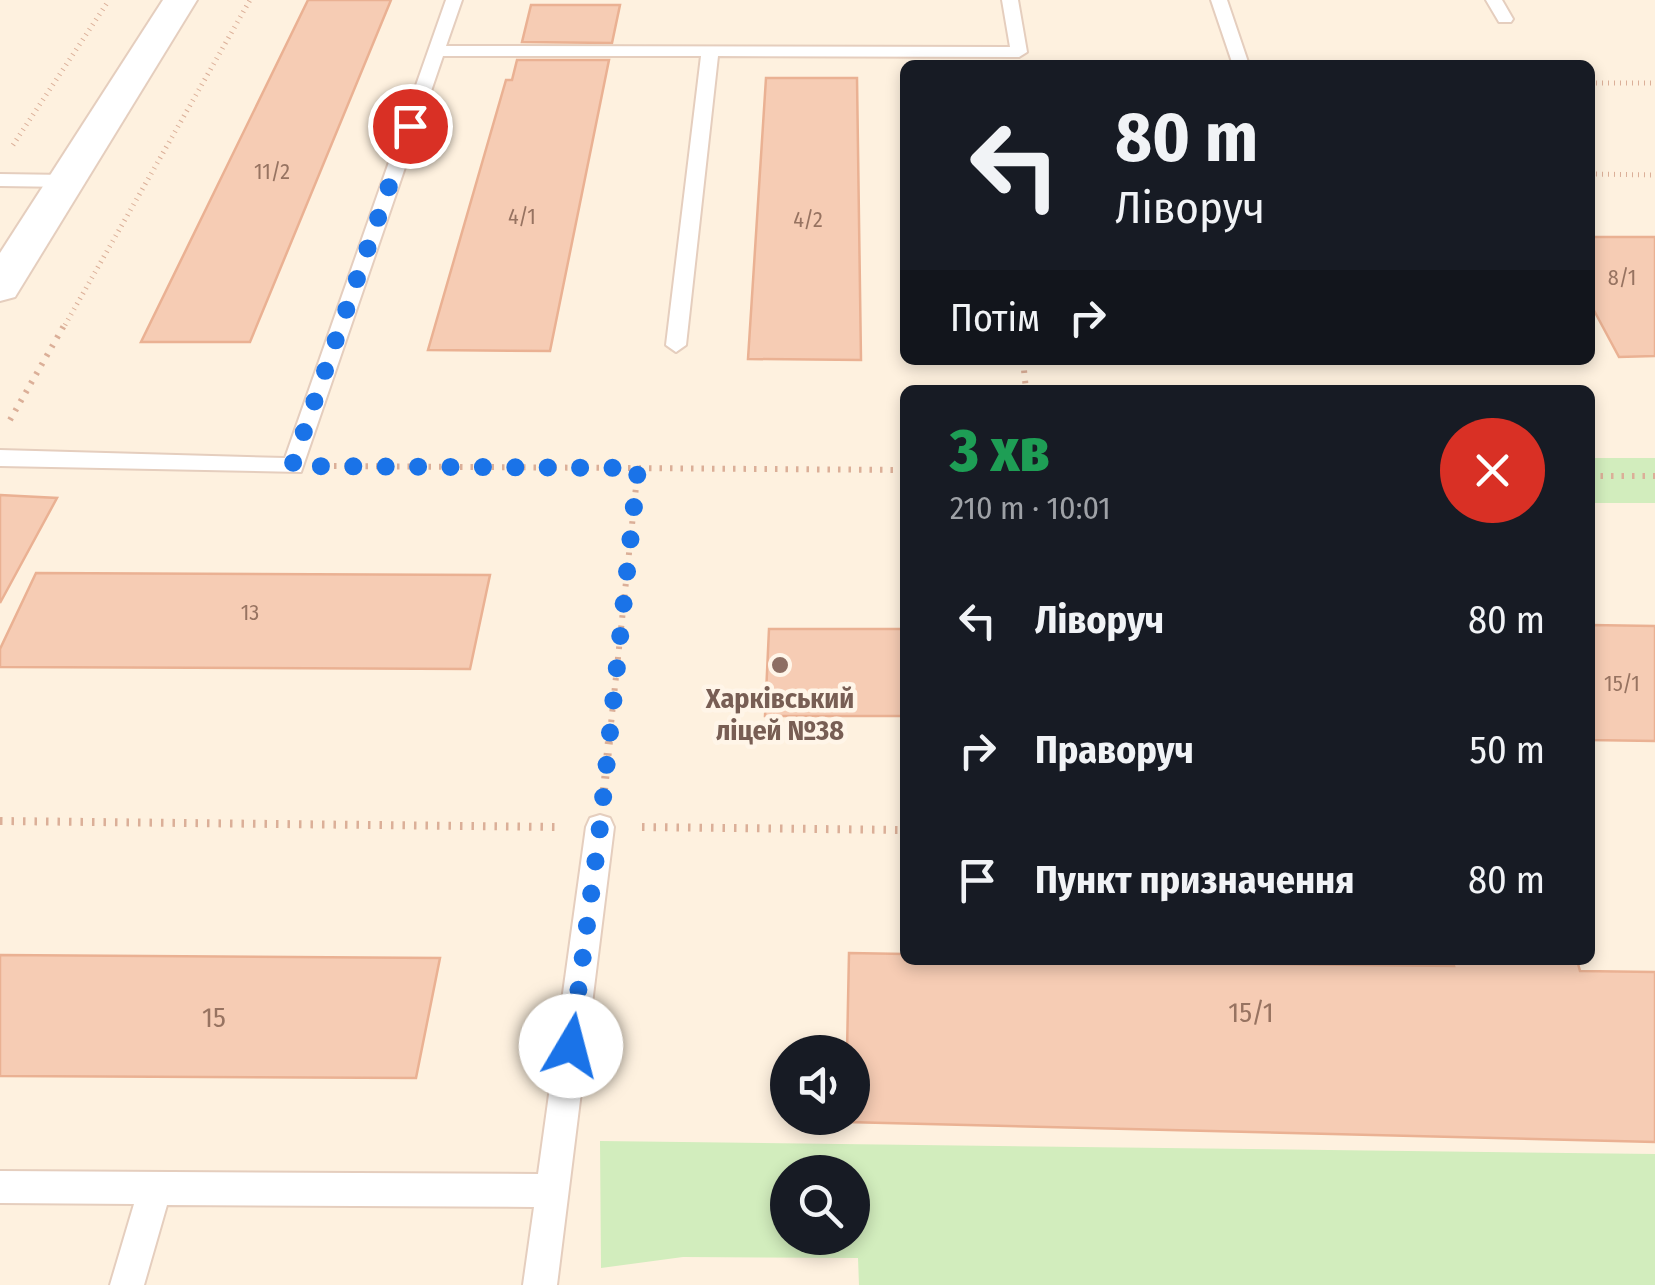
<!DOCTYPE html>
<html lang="uk">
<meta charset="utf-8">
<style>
body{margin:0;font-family:"Fira Sans Condensed",sans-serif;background:#20242c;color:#f1f3f6;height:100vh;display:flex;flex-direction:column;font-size:38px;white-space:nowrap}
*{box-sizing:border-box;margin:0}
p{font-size:32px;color:#9ea1a6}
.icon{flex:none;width:55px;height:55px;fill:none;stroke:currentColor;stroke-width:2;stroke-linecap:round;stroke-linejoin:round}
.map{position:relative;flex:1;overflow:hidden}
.panel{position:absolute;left:900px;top:385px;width:695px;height:580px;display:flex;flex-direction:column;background:#171b24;border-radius:15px;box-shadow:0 5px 15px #0003}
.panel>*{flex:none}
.banner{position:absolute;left:900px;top:60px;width:695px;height:305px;border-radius:15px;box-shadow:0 5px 15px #0003;background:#171b24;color:#f1f3f6;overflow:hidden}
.buttons{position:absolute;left:770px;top:1035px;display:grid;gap:20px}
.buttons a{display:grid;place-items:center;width:100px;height:100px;border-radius:50%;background:#171b24;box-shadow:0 5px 15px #0003;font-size:50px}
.pin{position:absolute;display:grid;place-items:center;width:85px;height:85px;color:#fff;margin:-42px;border:5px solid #fff;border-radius:50%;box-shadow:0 2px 10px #0007}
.me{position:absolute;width:110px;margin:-55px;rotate:8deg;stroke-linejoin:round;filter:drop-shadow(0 0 8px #0008)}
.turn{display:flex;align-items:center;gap:35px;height:210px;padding:0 50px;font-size:45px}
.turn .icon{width:130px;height:130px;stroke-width:2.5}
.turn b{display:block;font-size:70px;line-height:85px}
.then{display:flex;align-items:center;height:95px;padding:0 50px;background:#0003;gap:20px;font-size:38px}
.round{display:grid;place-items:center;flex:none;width:105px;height:105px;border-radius:52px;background:#20242c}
.head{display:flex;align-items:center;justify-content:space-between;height:170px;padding:0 50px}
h1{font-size:60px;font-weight:800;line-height:75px;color:#1e9e55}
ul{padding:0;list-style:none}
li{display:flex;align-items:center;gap:30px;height:130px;padding:0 50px}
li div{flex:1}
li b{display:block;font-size:38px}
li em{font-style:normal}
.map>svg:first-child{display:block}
.green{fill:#d2edbd;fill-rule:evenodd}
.building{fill:#f6ccb4;stroke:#eab193;stroke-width:2.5}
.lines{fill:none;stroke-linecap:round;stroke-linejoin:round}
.service-casing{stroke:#e5cebe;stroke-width:4}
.tertiary-casing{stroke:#e5cebe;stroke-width:4}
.path-far2{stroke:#dbaf98;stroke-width:5;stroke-dasharray:1 5;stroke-linecap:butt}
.path-far1{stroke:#dbaf98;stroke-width:6;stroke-dasharray:2.5 8;stroke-linecap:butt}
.path{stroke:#dbaf98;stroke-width:8;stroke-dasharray:2.5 9;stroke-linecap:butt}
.service{fill:#fff;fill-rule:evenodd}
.tertiary{fill:#fff;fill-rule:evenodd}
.route{stroke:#1a73e8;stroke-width:18;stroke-dasharray:0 32.4}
.education-dot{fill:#8d6e63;stroke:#fff5e8;stroke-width:4}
.labels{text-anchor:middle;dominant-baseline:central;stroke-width:9;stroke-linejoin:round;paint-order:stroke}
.number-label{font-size:22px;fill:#977361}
.education-label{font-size:28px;font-weight:bold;fill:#785e54;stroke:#fff5e8}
.near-number-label{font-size:28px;fill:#977361}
</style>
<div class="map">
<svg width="1655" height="1285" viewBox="0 0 1655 1285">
<rect width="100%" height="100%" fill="#fef1df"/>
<path class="green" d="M1590,458h65v45h-65z
M600,1141l1055,13v131h-796l-1,-27 -175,-1 -82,11zM788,1172h64v66h-64z"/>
<path class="building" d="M308,0h83l-141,342h-109z
M531,5h89l-8,38 -90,-1z
M517,60h92l-59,291 -122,-1 78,-270h6z
M766,78h91l4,282 -113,-1z
M1590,237h65v119l-36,1 -29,-54z
M0,495l57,3 -57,105z
M36,573l454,2 -20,94 -470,-2v-18z
M1590,625l65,1v115l-65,-1z
M769,629h136v87h-140z
M849,953l56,1v6l549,6 -2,-6h125l3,11 75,1v170l-809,-20v-4h6v-66h-5z
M0,955l440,3 -24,120 -416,-2z"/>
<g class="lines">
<g class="service-casing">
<path id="service" d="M446,0h16l-16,46 564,1 -8,-47h16l9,52 -8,5 -301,-1 -32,289 -10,7 -10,-7 35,-289h-258l-142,416 -301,-6v-16l285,8z
M1211,0h16l22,65h-16z
M1486,0h16l11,19 -2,3h-12z
M0,174l67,1 9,6 -9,6 -67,-1z
M600,815l10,3 4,9 -57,458h-34l11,-78 -367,-2 -23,80h-34l24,-81 -134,-1v-32l538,3 48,-347 4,-9z"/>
</g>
<g class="tertiary-casing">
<path id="tertiary" d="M163,0h34l-182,297 -15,4v-48z"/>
</g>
<path class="path-far2" d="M1590,83h65
M13,145l96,-145
M1590,174l65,1
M65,325l185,-325"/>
<path class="path-far1" d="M1023,360l3,30
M10,420l56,-98
M334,466l571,4
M1590,476h65
M609,743l29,-275"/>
<path class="path" d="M604,790l5,-49
M0,821l556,6
M642,827l263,3"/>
<use href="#service" class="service"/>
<use href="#tertiary" class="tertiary"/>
</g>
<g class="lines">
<path class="route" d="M410,126l-118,340 346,2 -38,359 -29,219"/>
</g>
<circle class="education-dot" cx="780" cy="665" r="10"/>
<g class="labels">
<g class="number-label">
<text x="272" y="171">11/2</text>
<text x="522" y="216">4/1</text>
<text x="808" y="219">4/2</text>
<text x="1622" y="277">8/1</text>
<text x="250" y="612">13</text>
<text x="1622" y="683">15/1</text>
</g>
<g class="education-label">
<text x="780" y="698">Харківський<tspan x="780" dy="32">ліцей №38</tspan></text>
</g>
<g class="near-number-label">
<text x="1251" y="1012">15/1</text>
<text x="214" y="1017">15</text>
</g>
</g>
</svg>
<div class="buttons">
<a><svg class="icon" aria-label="sound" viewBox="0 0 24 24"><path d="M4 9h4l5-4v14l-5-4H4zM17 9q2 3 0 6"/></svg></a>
<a><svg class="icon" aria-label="search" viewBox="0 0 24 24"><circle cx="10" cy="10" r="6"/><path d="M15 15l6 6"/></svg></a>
</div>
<div class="pin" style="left:410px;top:126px;background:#d93025"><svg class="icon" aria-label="arrive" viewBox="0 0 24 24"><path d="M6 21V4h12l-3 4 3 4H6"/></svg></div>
<svg class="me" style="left:571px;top:1046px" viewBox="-20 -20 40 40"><circle r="19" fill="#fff"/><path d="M0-13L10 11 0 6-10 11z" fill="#1a73e8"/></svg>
<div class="banner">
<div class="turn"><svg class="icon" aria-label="left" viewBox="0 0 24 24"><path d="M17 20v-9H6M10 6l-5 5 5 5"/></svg><div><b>80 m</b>Ліворуч</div></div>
<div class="then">Потім<svg class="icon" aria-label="right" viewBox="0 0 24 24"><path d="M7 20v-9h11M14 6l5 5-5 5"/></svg></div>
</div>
<section class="panel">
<div class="head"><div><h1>3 хв</h1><p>210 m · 10:01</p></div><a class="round" style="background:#d93025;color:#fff"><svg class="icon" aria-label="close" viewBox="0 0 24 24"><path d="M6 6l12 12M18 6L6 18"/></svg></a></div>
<ul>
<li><svg class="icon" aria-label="left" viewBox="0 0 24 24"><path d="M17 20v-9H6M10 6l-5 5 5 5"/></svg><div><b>Ліворуч</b></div><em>80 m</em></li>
<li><svg class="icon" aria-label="right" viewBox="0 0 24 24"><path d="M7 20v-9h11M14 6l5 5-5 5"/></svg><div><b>Праворуч</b></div><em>50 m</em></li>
<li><svg class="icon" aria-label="arrive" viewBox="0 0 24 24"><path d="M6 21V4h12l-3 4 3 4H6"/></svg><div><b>Пункт призначення</b></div><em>80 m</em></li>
</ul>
</section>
</div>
